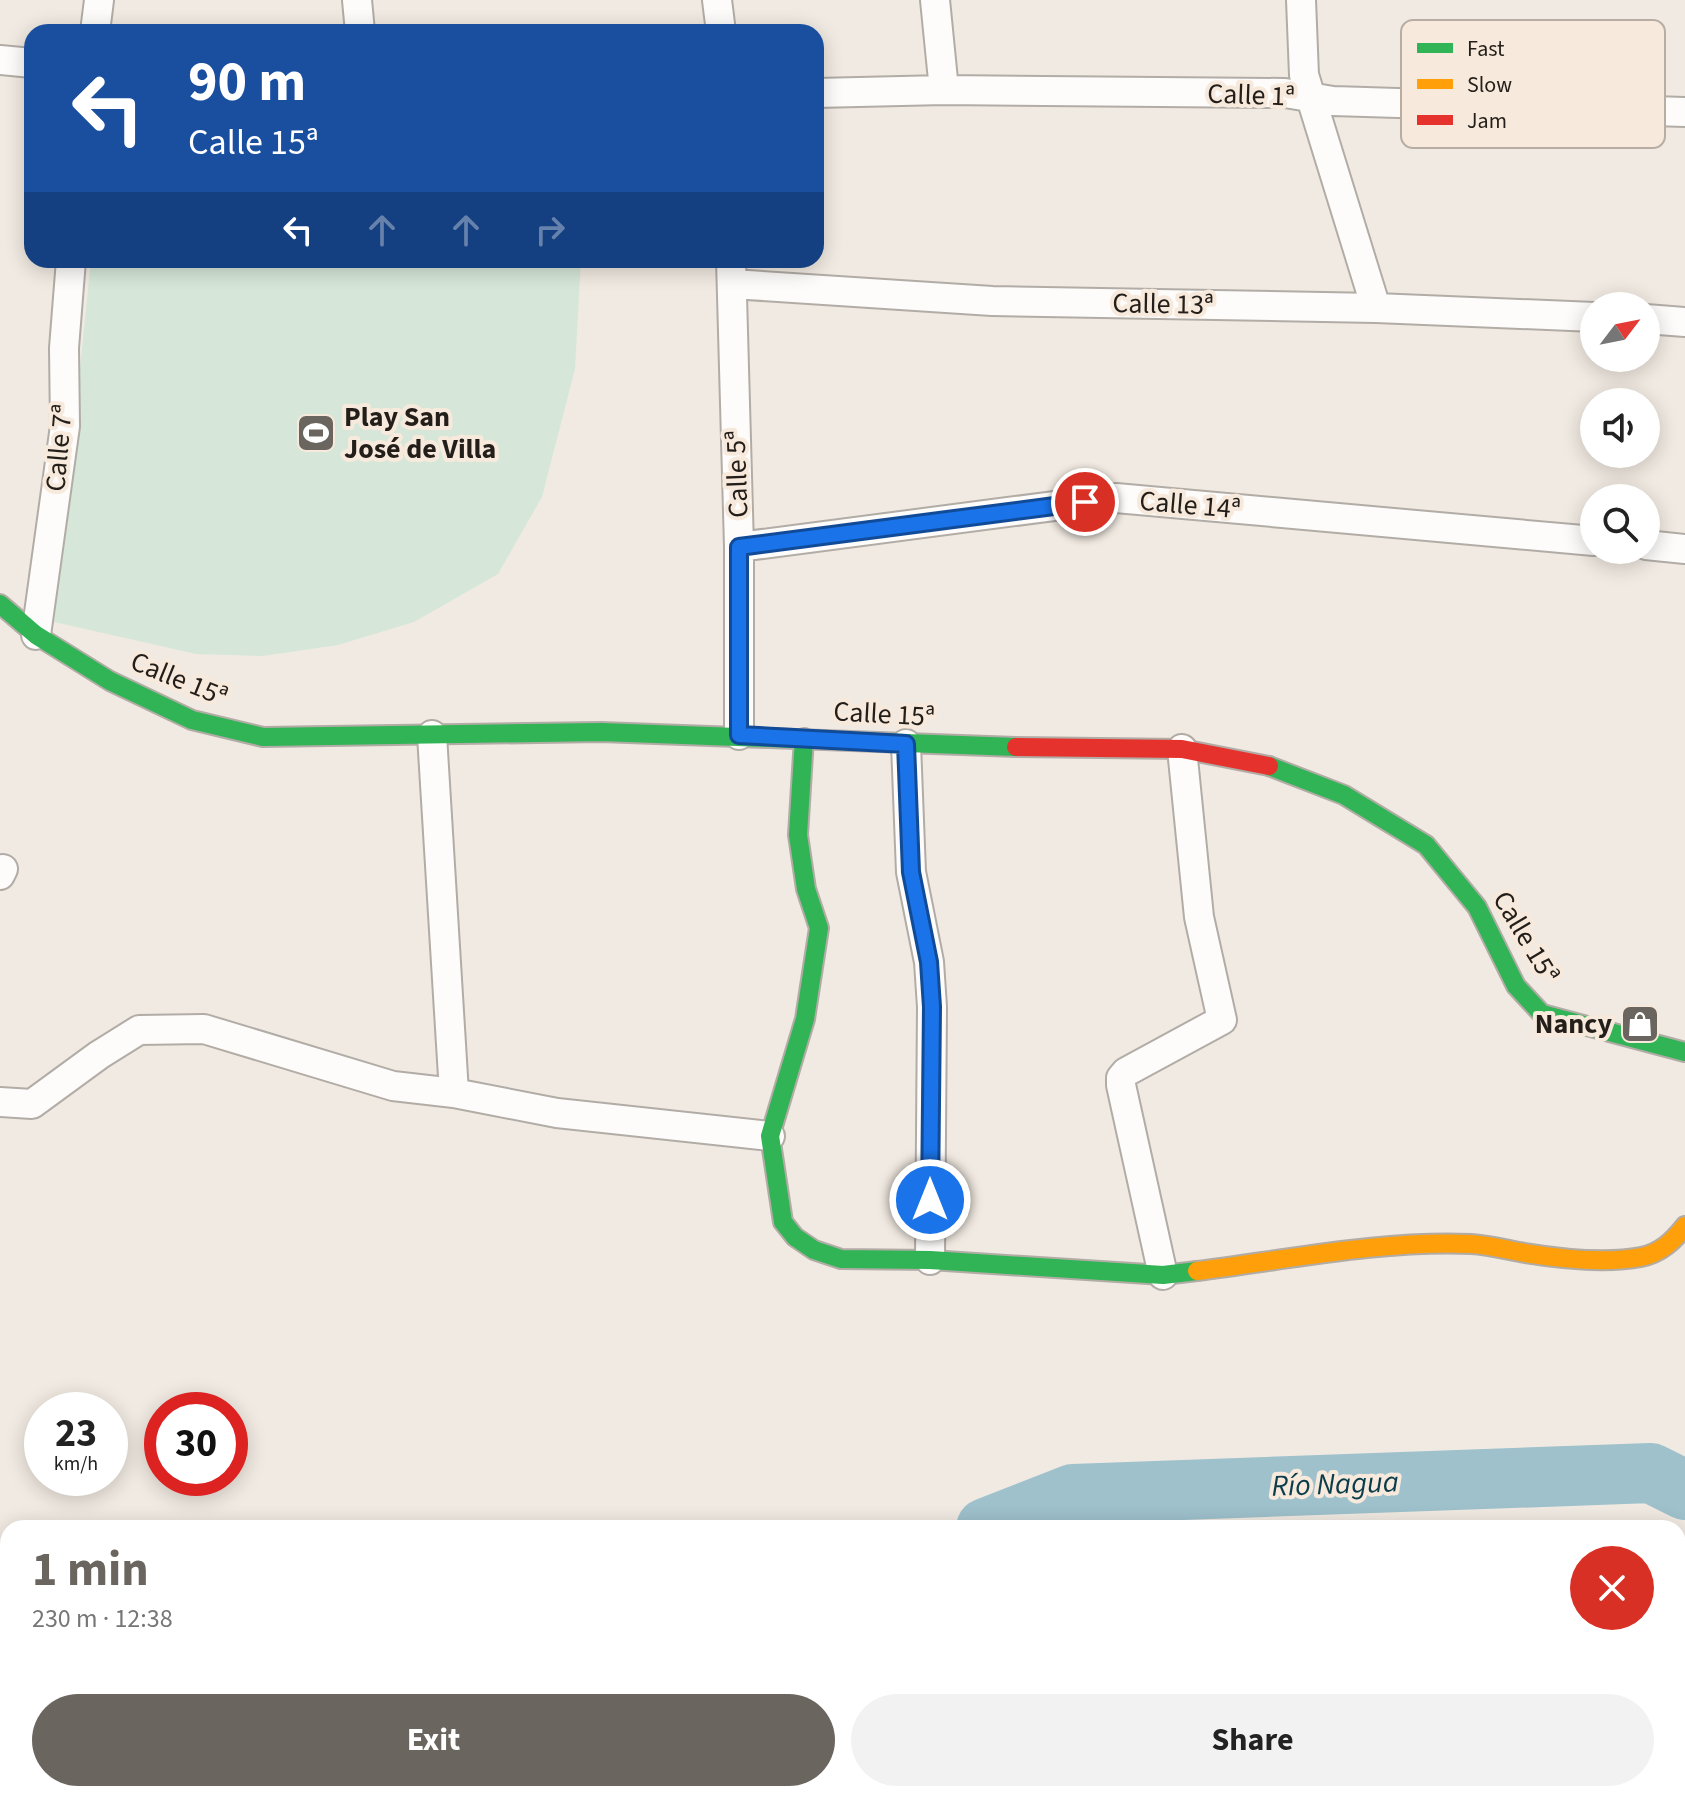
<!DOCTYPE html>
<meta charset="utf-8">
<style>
body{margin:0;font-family:"Source Sans 3",sans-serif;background:#f2f2f2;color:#222;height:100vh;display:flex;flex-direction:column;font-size:30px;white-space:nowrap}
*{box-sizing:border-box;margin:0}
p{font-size:26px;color:#767676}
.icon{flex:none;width:44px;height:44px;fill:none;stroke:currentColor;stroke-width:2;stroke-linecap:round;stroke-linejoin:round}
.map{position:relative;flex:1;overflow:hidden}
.panel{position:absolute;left:0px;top:1520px;width:1686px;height:282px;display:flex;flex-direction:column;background:#fff;border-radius:24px 24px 0 0;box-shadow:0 4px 20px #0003}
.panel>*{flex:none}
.banner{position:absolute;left:24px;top:24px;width:800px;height:244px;border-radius:24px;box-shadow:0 4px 20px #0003;background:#1a4fa0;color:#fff;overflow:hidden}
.needle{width:52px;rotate:58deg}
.controls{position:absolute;left:1580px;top:292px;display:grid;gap:16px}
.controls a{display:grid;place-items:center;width:80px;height:80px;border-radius:50%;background:#fff;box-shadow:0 4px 20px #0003;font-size:40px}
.speed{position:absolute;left:24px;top:1392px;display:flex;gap:16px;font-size:40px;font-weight:700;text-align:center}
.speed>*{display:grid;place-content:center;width:104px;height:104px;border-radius:50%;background:#fff;box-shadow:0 4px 20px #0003;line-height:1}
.speed small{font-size:20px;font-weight:400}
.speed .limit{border:12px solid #d22;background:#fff;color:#111}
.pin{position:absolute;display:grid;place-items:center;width:68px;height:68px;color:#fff;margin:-34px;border:4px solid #fff;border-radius:50%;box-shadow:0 2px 8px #0007}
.me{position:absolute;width:88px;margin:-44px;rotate:0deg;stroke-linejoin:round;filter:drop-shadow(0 0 6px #0008)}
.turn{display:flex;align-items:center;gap:28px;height:168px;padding:0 32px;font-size:36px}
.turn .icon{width:104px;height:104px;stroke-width:2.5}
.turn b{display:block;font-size:56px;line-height:68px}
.lanes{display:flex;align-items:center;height:76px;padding:0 32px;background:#0003;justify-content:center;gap:40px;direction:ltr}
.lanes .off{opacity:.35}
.round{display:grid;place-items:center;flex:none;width:84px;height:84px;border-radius:42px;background:#f2f2f2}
.head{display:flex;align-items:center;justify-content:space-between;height:136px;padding:0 32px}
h1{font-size:48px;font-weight:700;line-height:60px;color:#6b655f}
.action{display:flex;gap:16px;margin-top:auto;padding:16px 32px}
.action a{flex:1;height:92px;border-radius:48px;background:#6b655f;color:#fff;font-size:32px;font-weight:700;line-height:92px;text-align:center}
.action a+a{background:#f2f2f2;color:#222}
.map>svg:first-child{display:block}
.green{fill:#d6e7d9}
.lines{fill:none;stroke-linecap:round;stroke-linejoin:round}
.river{stroke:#9ec1cc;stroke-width:60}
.street-casing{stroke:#b2aca6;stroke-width:32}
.fast-casing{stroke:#b2aca6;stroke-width:22}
.slow-casing{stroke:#b2aca6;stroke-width:22}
.jam-casing{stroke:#b2aca6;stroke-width:22}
.street{stroke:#fdfcfb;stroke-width:28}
.fast{stroke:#30b455;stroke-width:18}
.slow{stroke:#ff9f0a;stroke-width:18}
.jam{stroke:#e5322d;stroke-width:18}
.route-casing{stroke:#114b97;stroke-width:20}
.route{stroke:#1a73e8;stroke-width:14}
.labels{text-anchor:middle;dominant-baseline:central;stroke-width:8;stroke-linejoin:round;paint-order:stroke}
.street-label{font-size:28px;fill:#231e19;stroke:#f7eadc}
.poi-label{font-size:28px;font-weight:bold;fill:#231e19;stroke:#f7eadc;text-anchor:start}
.water-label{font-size:30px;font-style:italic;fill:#0b3c4b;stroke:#f7eadc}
.key{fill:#f7eadc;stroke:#b7ada2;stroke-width:2}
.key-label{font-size:22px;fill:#231e19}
</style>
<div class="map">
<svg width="1685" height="1801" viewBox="0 0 1685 1801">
<rect width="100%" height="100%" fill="#f1eae2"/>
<path class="green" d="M91,260h490l-6,109 -33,128 -44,77 -84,48 -76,23 -75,11 -67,-2 -142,-32z"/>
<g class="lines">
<path class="river" d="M986,1528l87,-34 578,-21 34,17
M297,1801l18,-7"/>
<g class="street-casing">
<path id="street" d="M357,0l3,32
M717,0l4,32
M935,0l9,90
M1301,0l3,75 72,233
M95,32l4,-32
M0,60l32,3
M816,93l128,-3 341,3 48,8 352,11
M731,260l8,287v188
M732,284l260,17 384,7 218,9
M1646,319l39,3
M1646,545l39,4
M739,547l377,-49 478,43
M36,635l29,-209 -1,-78 7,-88
M432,735l22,358
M906,744l5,128 18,90 3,45 -2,253
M0,875l3,-6
M0,1102l32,2 67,-49 40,-25 65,-1 189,57 61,7 103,20 213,23
M1163,1275l-42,-190v-7l5,-6 96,-52 -23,-103 -17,-168"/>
</g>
<g class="fast-casing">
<path id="fast" d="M0,604l36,31 74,46 82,39 71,17 338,-5 415,15
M804,738l-6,97 8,54 13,39 -14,91 -35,117 13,86 12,15 19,13 27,9 89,1 233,15 34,-4
M1269,766l75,29 82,50 51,62 39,79 26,28 143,38"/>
</g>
<g class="slow-casing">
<path id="slow" d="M1197,1271c88,-11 186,-31 274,-27 18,1 37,6 54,9 37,6 80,11 116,4 20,-4 32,-16 44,-31"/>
</g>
<g class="jam-casing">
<path id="jam" d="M1016,747l166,2 87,17"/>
</g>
<use href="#street" class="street"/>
<use href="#fast" class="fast"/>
<use href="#slow" class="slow"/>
<use href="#jam" class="jam"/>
</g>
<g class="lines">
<g class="route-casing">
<path id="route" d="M930,1200l2,-193 -3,-45 -18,-90 -5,-128 -167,-9v-188l346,-45"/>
</g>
<use href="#route" class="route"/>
</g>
<defs>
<g id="stadium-square" transform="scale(2)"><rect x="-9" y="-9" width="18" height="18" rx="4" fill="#6b655f" stroke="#f7eadc"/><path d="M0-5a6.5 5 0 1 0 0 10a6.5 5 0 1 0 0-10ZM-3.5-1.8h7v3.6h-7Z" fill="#fff"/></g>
<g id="shop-square" transform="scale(2)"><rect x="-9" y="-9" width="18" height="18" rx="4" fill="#6b655f" stroke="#f7eadc"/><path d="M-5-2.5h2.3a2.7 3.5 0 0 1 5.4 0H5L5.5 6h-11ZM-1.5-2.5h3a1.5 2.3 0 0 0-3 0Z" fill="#fff"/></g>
</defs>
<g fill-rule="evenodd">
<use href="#stadium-square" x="316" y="433"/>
<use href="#shop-square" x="1640" y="1024"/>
</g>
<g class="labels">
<g class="street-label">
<text transform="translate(1251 95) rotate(2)">Calle 1ª</text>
<text transform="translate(1163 304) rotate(1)">Calle 13ª</text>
<text transform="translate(59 448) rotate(-85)">Calle 7ª</text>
<text transform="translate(737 474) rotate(-92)">Calle 5ª</text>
<text transform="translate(1190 505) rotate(5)">Calle 14ª</text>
<text transform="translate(179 679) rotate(22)">Calle 15ª</text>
<text transform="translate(884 714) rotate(3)">Calle 15ª</text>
<text transform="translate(1526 937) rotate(59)">Calle 15ª</text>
</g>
<g class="poi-label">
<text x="344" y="417">Play San<tspan x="344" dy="32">José de Villa</tspan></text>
<text x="1612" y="1024" text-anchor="end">Nancy</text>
</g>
<g class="water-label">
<text transform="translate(1335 1484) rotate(-2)">Río Nagua</text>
</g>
</g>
<rect x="1401" y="20" width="264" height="128" rx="12" class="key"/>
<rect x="1417" y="43" width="36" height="10" fill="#30b455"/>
<rect x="1417" y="79" width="36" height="10" fill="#ff9f0a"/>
<rect x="1417" y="115" width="36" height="10" fill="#e5322d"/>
<g class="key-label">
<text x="1467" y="56">Fast</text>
<text x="1467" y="92">Slow</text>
<text x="1467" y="128">Jam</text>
</g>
</svg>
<div class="controls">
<a><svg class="needle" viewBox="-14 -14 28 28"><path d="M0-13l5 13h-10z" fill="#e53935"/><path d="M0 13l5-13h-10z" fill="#767676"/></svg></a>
<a><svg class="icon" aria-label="sound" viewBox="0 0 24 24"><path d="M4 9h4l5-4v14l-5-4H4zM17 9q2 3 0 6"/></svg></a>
<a><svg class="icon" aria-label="search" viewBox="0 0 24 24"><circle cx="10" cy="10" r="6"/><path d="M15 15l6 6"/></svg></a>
</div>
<div class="speed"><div>23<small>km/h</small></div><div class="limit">30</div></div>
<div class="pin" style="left:1085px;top:502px;background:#d93025"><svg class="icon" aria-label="arrive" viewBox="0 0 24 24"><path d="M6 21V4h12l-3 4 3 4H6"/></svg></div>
<svg class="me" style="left:930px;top:1200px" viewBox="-20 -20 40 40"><circle r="17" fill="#1a73e8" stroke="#fff" stroke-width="3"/><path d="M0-11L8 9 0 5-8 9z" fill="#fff"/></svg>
<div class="banner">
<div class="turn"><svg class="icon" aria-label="left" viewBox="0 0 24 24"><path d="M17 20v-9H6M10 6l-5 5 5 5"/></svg><div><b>90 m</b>Calle 15ª</div></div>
<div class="lanes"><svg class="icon" aria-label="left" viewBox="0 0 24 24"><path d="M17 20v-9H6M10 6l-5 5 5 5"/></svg><svg class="icon off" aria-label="ahead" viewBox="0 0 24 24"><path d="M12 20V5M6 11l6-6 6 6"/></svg><svg class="icon off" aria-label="ahead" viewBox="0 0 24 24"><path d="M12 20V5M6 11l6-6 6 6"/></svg><svg class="icon off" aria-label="right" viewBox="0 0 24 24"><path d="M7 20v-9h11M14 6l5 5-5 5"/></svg></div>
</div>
<section class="panel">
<div class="head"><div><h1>1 min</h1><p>230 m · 12:38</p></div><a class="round" style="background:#d93025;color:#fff"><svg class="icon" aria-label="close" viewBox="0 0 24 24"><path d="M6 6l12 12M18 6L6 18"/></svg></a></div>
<div class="action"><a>Exit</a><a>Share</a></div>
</section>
</div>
